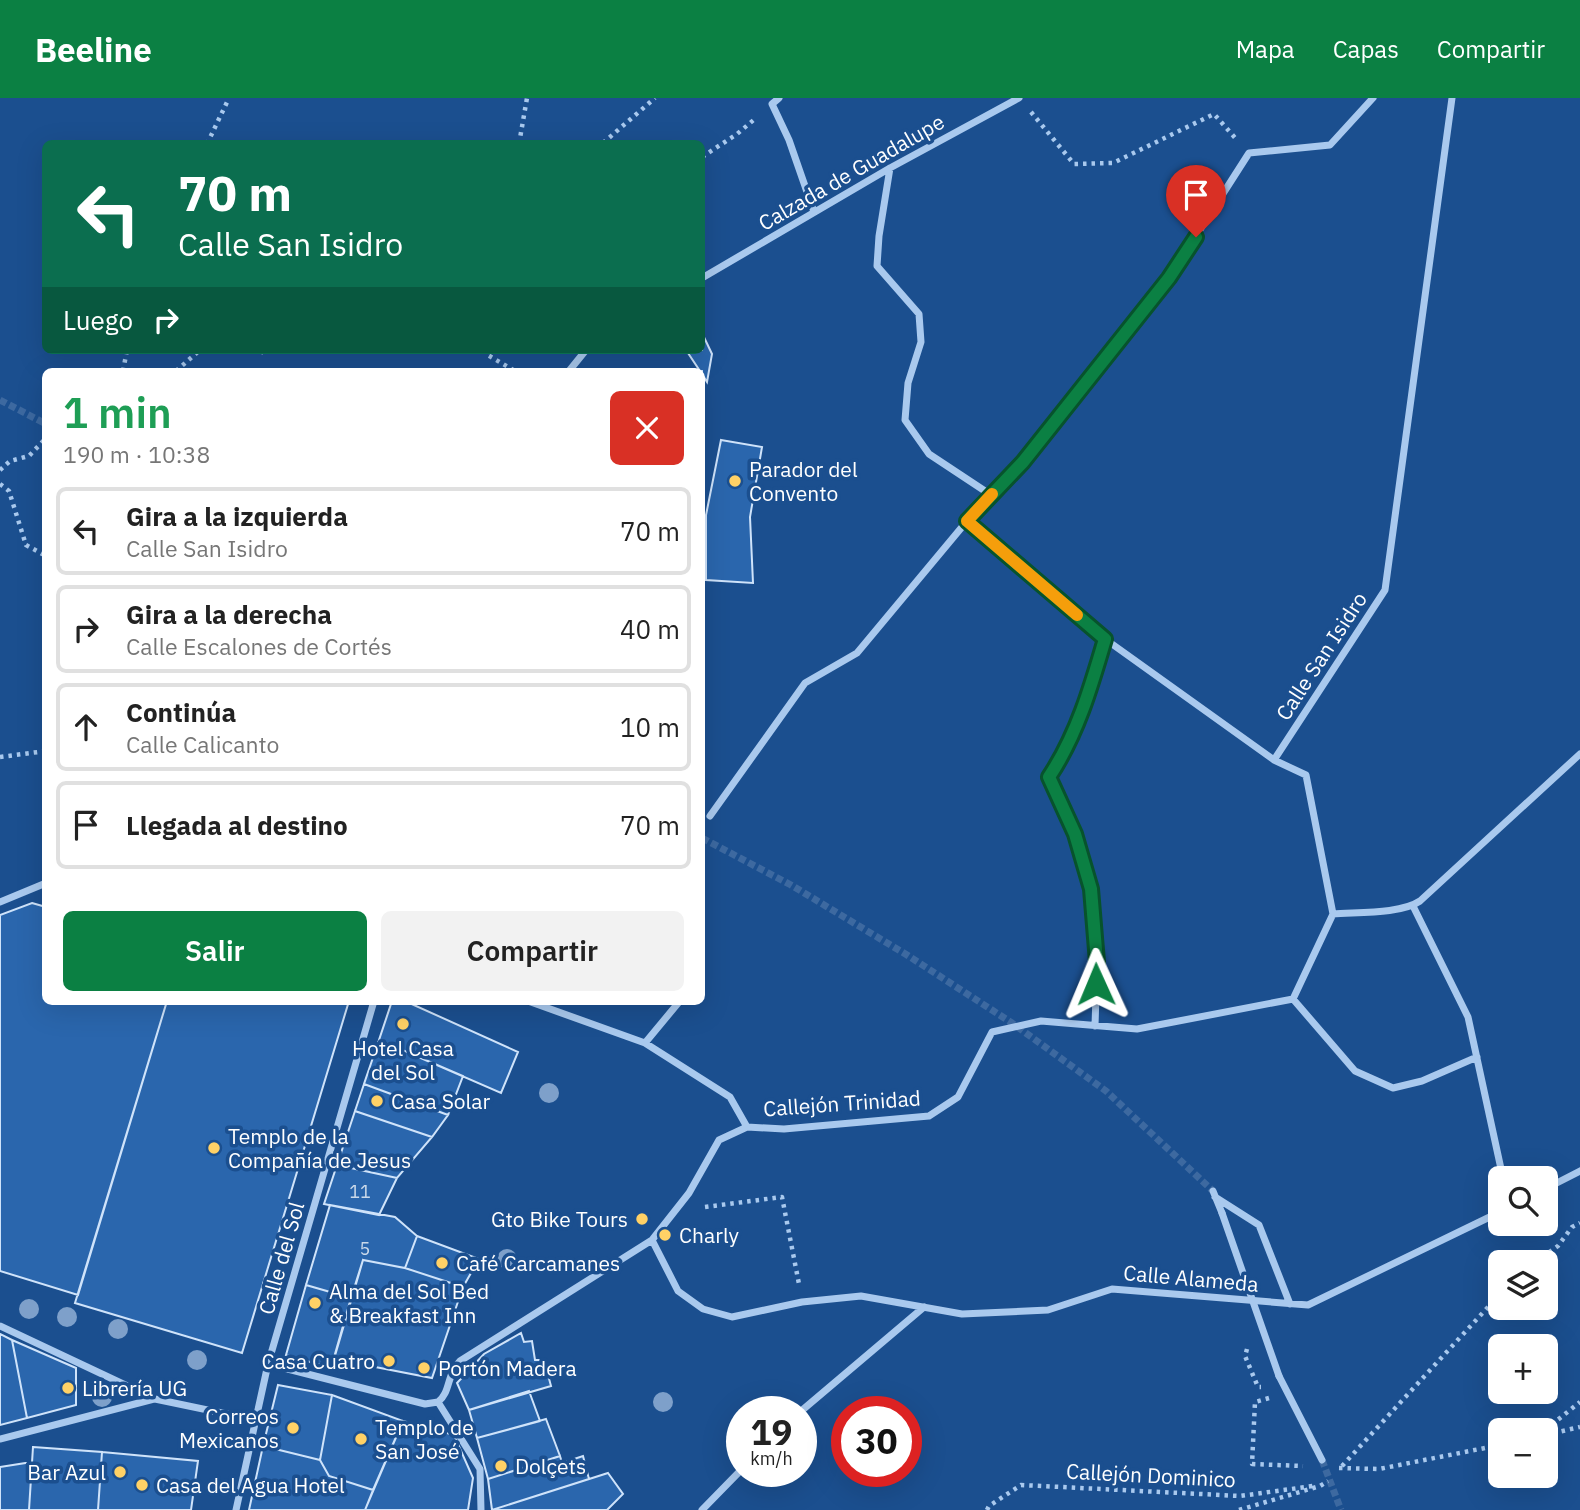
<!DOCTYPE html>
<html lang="es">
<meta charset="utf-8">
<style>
body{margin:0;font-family:"IBM Plex Sans",sans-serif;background:#f2f2f2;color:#222;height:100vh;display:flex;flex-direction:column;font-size:26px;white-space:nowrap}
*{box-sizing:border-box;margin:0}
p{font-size:23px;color:#767676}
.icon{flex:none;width:38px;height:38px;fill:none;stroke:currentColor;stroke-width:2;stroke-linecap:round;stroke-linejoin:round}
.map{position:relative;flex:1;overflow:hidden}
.sheet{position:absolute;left:42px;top:270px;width:663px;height:637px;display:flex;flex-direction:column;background:#fff;border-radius:10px;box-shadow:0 7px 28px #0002}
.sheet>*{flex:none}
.guide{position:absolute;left:42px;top:42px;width:663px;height:214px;border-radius:10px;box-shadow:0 7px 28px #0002;background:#0b6e4f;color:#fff;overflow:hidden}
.fabs{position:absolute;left:1488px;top:1068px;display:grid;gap:14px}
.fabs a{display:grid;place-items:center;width:70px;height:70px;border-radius:10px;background:#fff;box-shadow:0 7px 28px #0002;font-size:35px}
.speed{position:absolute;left:726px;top:1298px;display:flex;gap:14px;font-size:35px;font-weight:700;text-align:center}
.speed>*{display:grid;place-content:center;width:91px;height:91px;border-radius:50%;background:#fff;box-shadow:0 7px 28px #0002;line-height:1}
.speed small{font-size:18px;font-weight:400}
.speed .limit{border:10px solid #d22;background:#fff;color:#111}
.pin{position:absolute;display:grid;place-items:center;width:60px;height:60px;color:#fff;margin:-72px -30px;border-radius:50% 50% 50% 0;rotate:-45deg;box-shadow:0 0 7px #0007}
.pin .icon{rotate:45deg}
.me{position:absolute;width:77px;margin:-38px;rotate:359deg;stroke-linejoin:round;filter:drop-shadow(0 0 5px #0008)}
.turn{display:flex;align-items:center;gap:24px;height:147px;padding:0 21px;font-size:32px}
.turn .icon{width:91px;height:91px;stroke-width:2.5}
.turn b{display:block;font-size:49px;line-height:60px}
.then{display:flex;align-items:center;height:66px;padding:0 21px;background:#0003;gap:14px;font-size:26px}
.round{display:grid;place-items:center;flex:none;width:74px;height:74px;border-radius:10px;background:#f2f2f2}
.overview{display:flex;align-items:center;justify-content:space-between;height:119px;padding:0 21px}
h1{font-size:42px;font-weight:600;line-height:52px;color:#1e9e55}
.action{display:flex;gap:14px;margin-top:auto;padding:14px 21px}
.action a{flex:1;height:80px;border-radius:10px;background:#0b8043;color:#fff;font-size:28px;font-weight:600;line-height:80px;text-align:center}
.action a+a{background:#f2f2f2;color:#222}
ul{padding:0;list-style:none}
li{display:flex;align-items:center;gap:21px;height:88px;margin:0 14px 10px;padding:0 7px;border:4px solid #e0e0e0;border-radius:10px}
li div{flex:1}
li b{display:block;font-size:26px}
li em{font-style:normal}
header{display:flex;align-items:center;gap:42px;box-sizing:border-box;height:98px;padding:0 35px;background:#0b8043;color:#fff}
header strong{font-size:33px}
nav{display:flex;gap:38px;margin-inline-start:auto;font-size:24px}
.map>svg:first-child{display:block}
.building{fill:#2a66ad;stroke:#cfe3fa;stroke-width:2}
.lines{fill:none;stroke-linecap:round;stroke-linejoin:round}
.street-tunnel{stroke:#3d69a0;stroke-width:7;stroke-dasharray:7 3.5;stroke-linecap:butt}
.path{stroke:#a9c9ee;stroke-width:4.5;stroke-dasharray:3.5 5;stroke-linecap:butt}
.street{stroke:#a9c9ee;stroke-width:7}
.street-bridge{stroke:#a9c9ee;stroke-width:7}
.tree{fill:#7ea0ca}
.route-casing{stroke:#07532c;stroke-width:18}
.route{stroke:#0b8043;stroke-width:12}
.slow{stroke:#f59e0b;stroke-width:12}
.poi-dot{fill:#ffd166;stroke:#1b4f8f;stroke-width:2.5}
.labels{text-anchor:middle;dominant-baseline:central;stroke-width:7;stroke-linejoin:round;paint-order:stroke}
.number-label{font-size:18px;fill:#cad9ea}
.street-label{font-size:21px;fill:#fff;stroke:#1b4f8f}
.poi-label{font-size:21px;fill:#fff;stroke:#1b4f8f;text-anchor:start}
</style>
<header>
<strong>Beeline</strong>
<nav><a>Mapa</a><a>Capas</a><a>Compartir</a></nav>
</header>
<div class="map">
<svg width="1580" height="1412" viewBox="0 0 1580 1412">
<rect width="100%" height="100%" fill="#1b4f8f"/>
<path class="building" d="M702,235l10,21 -5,28 -5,-8v-3h-2l-14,-21h16z
M721,342l41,7 -12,70 3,66 -47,-3v-65z
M32,805l14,4v94h121l-89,294 -78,-24v-356z
M167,903h182l-107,352 -167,-50z
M392,903h13l113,51 -17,41 -122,-53z
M379,942l84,36 -15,39 -84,-31z
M364,986l84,31 -16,22 -77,-26z
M355,1013l77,26 -35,41 -60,-13z
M337,1067l60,13 -18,37 -55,-11z
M330,1107l65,12 22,19 -12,32 -42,-8 -12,38 -45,-13z
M417,1138l62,23 -16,28 -58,-19z
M363,1162l42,8 58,19 -31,91 -98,-19z
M306,1187l45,13 -20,70 -45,-13z
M521,1235l3,9 8,-1 3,19h9l7,26 -82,24 -12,-27 27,-29z
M0,1236l12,6 15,78 -27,7z
M12,1242l64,28v37l-49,13z
M278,1287l54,10 -12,65 -57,-14z
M529,1293l11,30 -63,17 -8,-28z
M332,1297l71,26 -30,69 -44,-14 -9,-16z
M546,1321l14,37 -72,23 -11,-41z
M403,1323l51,14 19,43 -5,32h-103z
M263,1348l57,14 9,16 44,14 -8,20h-116z
M33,1349l69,5 -4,58h-69z
M102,1354l96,9 -7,49h-93z
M560,1358l2,7 21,-7 6,23 -97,31 -4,-31z
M32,1364l-3,48h-29v-43z
M608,1375l15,21 -16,16h-115z"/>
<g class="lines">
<path class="street-tunnel" d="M0,302l46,24
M702,740l89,47 116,70 105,68 94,68 107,100
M1322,1362l19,50"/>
<path class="path" d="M1031,14l43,52 39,-1 101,-49 23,26
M603,45l52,-45
M207,46l22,-46
M519,46l8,-46
M702,59l35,-23 19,-16
M254,252l5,4 6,-4
M489,252l-3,4 29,17
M123,273l4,-21
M176,273l24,-21
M0,372l10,-9 19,-5 17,-18
M0,386l9,7 17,54 20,11
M0,659l46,-6
M705,1109l77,-10 17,87
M1535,1164l23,-16 14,-19 8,-4
M1247,1251l-2,7 13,31h3
M1269,1300l-14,4 -3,62 51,2
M1545,1332l35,-28
M1545,1337l35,-8
M1342,1368l158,-172
M1339,1370l40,1 121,-24
M987,1412l2,-4 32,-21 219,11 73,-10
M1239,1412l81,-24 8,-5"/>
<path class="street" d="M779,0l-7,6 17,36 25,72
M890,70l-11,68 -2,30 42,48 2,28 -13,41 -3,37 24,34 62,41
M702,180l188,-110 129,-70
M569,273l17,-21
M1274,662l111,-170 67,-492
M710,718l95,-133 52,-30 110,-132 56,-59 146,-184 80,-125 81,-8 43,-47
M0,804l46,-19
M1413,808l55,111 35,161
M1333,816c24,-2 68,0 87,-13l160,-147
M1293,901l62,72 38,17 29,-7 55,-24
M528,903l117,42 85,54 17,30
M1095,928l2,-63 -5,-74 -17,-55 -26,-57c28,-42 42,-90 56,-138
M645,945l34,-41 -2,-1
M1545,1091l35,-18
M1213,1093l9,22
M1215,1099l44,28 31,79
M652,1142l26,51 25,18 29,8 70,-15 59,-6 101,18 86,-4 64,-21 196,16 192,-93
M0,1228l155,73 101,21
M268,1266l157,40 13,-2
M1279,1278l43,84
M438,1304c13,-10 8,-27 22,-41l192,-121 37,-47 30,-53 28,-13 37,2 145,-13 29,-19 34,-65 49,-11 96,8 156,-30 40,-85 -27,-139 -32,-15 -169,-121 -138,-118
M438,1304l42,67 1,41
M800,1314l124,-105
M0,1341l154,-40
M236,1412l32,-146 106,-363
M702,1412l40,-41"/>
<path class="street-bridge" d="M1222,1115l57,163"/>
</g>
<g class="tree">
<circle cx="549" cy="995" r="10"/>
<circle cx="507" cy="1161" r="10"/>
<circle cx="29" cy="1211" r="10"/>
<circle cx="67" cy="1219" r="10"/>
<circle cx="118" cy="1231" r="10"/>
<circle cx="197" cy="1262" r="10"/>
<circle cx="102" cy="1299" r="10"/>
<circle cx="663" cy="1304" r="10"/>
</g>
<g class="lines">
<g class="route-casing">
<path id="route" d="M1096,886l1,-22 -6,-73 -16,-55 -26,-57c28,-42 42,-90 56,-138l-138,-118 56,-59 146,-184 27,-41"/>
</g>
<use href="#route" class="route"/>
<path class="slow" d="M992,396l-25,27 110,94"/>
</g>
<g class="poi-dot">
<circle cx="735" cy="383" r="7"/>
<circle cx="403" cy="926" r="7"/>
<circle cx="377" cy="1003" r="7"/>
<circle cx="214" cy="1050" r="7"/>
<circle cx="642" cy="1121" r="7"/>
<circle cx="665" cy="1137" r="7"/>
<circle cx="442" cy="1165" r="7"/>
<circle cx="315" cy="1205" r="7"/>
<circle cx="389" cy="1263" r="7"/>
<circle cx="424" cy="1270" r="7"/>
<circle cx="68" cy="1290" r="7"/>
<circle cx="293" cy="1330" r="7"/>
<circle cx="361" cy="1341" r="7"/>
<circle cx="501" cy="1368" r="7"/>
<circle cx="120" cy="1374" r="7"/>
<circle cx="142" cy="1387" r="7"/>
</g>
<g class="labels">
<g class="number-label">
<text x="360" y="1093">11</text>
<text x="365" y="1150">5</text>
</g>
<g class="street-label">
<text transform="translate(851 74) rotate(-30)">Calzada de Guadalupe</text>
<text transform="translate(1321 558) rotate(-57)">Calle San Isidro</text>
<text transform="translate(842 1005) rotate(-4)">Callejón Trinidad</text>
<text transform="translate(281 1160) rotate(-74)">Calle del Sol</text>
<text transform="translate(1191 1180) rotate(5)">Calle Alameda</text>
<text transform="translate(1151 1377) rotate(3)">Callejón Dominico</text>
</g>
<g class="poi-label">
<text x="749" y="371">Parador del<tspan x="749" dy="24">Convento</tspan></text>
<text x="403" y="950" text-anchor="middle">Hotel Casa<tspan x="403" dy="24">del Sol</tspan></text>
<text x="391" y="1003">Casa Solar</text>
<text x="228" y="1038">Templo de la<tspan x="228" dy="24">Compañía de Jesus</tspan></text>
<text x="628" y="1121" text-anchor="end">Gto Bike Tours</text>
<text x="679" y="1137">Charly</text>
<text x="456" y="1165">Café Carcamanes</text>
<text x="329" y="1193">Alma del Sol Bed<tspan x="329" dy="24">&amp; Breakfast Inn</tspan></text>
<text x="375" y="1263" text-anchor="end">Casa Cuatro</text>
<text x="438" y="1270">Portón Madera</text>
<text x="82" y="1290">Librería UG</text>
<text x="279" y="1318" text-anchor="end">Correos<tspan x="279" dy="24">Mexicanos</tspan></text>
<text x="375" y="1329">Templo de<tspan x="375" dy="24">San José</tspan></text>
<text x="515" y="1368">Dolçets</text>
<text x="106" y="1374" text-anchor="end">Bar Azul</text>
<text x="156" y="1387">Casa del Agua Hotel</text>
</g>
</g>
</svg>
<div class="fabs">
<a><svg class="icon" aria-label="search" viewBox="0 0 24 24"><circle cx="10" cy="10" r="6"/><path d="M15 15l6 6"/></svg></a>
<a><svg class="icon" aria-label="layers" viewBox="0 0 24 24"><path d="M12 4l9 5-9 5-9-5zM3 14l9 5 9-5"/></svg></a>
<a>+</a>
<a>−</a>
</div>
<div class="speed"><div>19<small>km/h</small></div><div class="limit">30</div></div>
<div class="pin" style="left:1196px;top:139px;background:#d93025"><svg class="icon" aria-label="arrive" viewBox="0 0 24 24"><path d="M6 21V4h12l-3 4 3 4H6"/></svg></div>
<svg class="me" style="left:1096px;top:886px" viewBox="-20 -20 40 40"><path d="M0-17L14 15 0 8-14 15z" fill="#0b8043" stroke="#fff" stroke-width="4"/></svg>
<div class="guide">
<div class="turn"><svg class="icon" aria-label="left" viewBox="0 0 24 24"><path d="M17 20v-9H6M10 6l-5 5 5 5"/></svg><div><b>70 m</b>Calle San Isidro</div></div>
<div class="then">Luego<svg class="icon" aria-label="right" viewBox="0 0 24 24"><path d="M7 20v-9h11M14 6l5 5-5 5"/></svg></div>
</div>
<section class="sheet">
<div class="overview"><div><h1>1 min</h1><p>190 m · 10:38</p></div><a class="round" style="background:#d93025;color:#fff"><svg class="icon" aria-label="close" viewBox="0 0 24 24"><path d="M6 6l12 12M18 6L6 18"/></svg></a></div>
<ul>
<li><svg class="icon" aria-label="left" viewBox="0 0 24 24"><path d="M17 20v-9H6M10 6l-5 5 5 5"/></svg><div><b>Gira a la izquierda</b><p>Calle San Isidro</p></div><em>70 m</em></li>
<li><svg class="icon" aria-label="right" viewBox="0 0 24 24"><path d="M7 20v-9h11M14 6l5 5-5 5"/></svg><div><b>Gira a la derecha</b><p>Calle Escalones de Cortés</p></div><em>40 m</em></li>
<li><svg class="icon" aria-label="ahead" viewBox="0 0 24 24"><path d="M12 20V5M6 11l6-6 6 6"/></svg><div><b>Continúa</b><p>Calle Calicanto</p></div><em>10 m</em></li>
<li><svg class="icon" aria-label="arrive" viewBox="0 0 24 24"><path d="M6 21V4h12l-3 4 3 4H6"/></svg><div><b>Llegada al destino</b></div><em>70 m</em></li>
</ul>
<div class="action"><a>Salir</a><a>Compartir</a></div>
</section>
</div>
